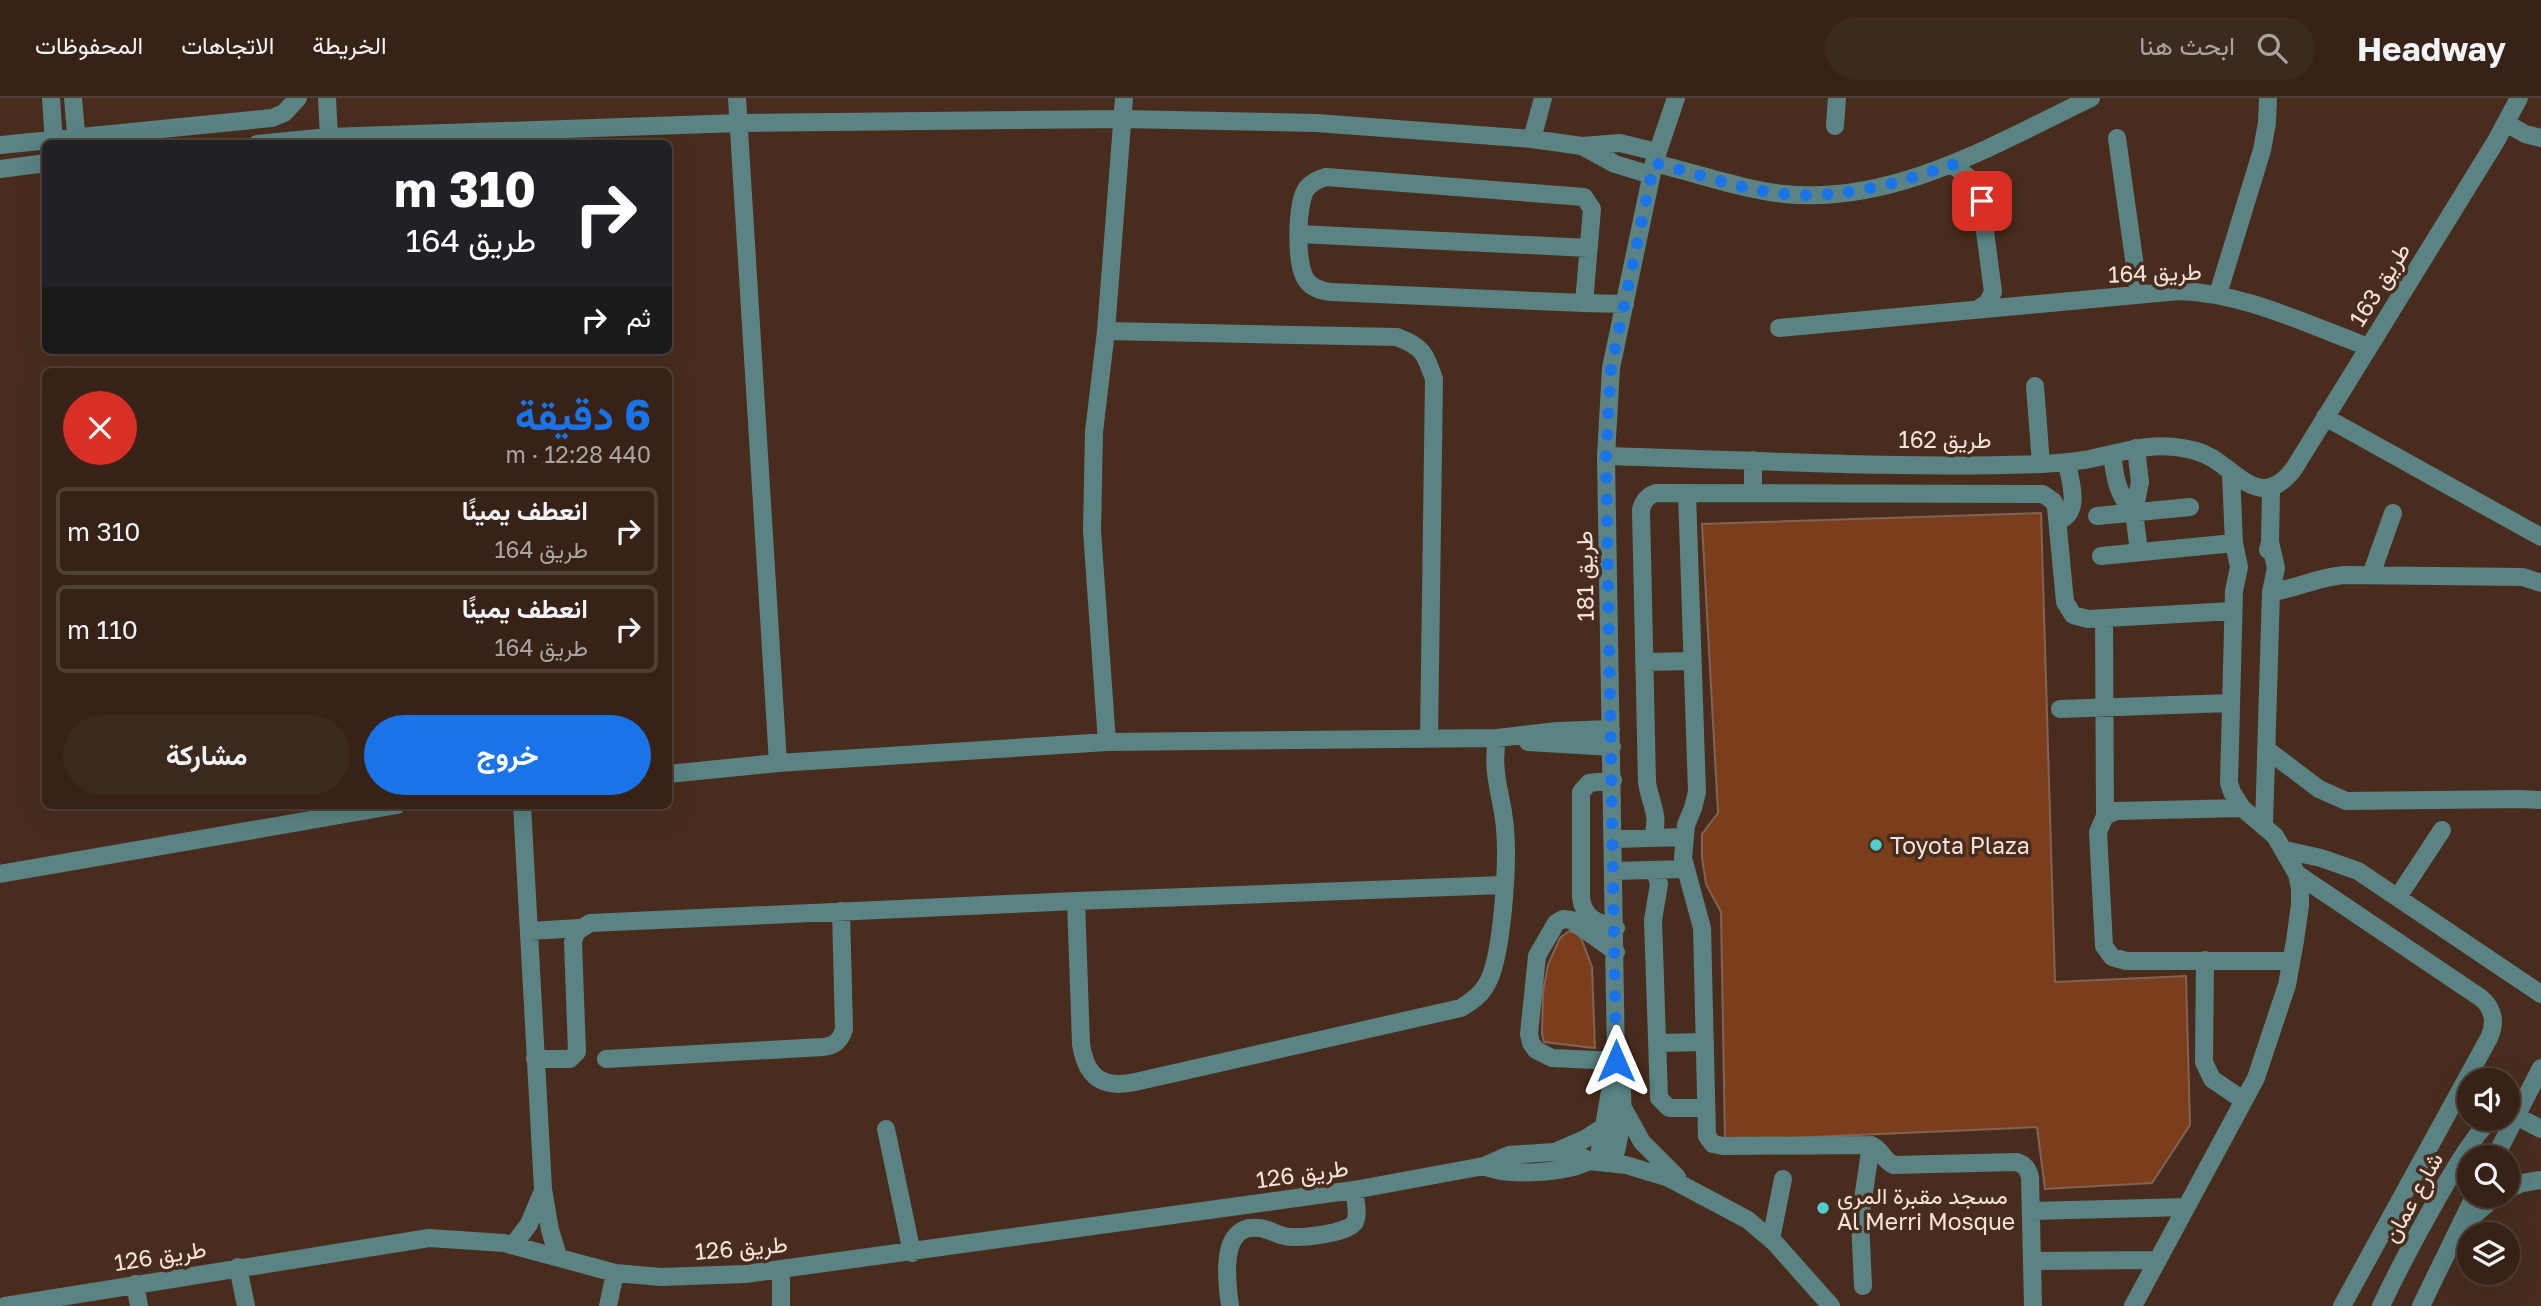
<!DOCTYPE html>
<html lang="ar">
<meta charset="utf-8">
<style>
body{margin:0;font-family:"Golos Text",Vazirmatn,sans-serif;background:#3d2a1f;color:#f1f3f6;direction:rtl;height:100vh;display:flex;flex-direction:column;font-size:26px;white-space:nowrap}
*{box-sizing:border-box;margin:0}
p{font-size:23px;color:#aaa4a1}
.icon{flex:none;width:38px;height:38px;fill:none;stroke:currentColor;stroke-width:2;stroke-linecap:round;stroke-linejoin:round}
.map{position:relative;flex:1;overflow:hidden;direction:ltr}
.panel{position:absolute;left:42px;top:270px;width:630px;height:441px;display:flex;flex-direction:column;background:#362216;border-radius:10px;box-shadow:0 7px 28px #0002,0 0 0 2px #503f35;direction:rtl}
.panel>*{flex:none}
.guide{position:absolute;left:42px;top:42px;width:630px;height:214px;border-radius:10px;box-shadow:0 7px 28px #0002,0 0 0 2px #503f35;direction:rtl;background:#202124;color:#fff;overflow:hidden}
.controls{position:absolute;left:2457px;top:970px;display:grid;gap:14px}
.controls a{display:grid;place-items:center;width:63px;height:63px;border-radius:50%;background:#362216;box-shadow:0 7px 28px #0002,0 0 0 2px #503f35;font-size:35px}
.pin{position:absolute;display:grid;place-items:center;width:60px;height:60px;color:#fff;margin:-30px;border-radius:14px;box-shadow:0 4px 10px #0006}
.me{position:absolute;width:77px;margin:-38px;rotate:0deg;stroke-linejoin:round;filter:drop-shadow(0 0 5px #0008)}
.turn{display:flex;align-items:center;gap:24px;height:147px;padding:0 21px;font-size:32px}
.turn .icon{width:91px;height:91px;stroke-width:2.5}
.turn b{display:block;font-size:49px;line-height:60px}
.then{display:flex;align-items:center;height:66px;padding:0 21px;background:#0003;gap:14px;font-size:26px}
.round{display:grid;place-items:center;flex:none;width:74px;height:74px;border-radius:37px;background:#3d2a1f}
.head{display:flex;align-items:center;justify-content:space-between;height:119px;padding:0 21px}
h1{font-size:42px;font-weight:700;line-height:52px;color:#1a73e8}
.primary-button{display:flex;gap:14px;margin-top:auto;padding:14px 21px}
.primary-button a{flex:1;height:80px;border-radius:42px;background:#1a73e8;color:#fff;font-size:28px;font-weight:700;line-height:80px;text-align:center}
.primary-button a+a{background:#3d2a1f;color:#f1f3f6}
ul{padding:0;list-style:none}
li{display:flex;align-items:center;gap:21px;height:88px;margin:0 14px 10px;padding:0 7px;border:4px solid #503f35;border-radius:10px}
li div{flex:1}
li b{display:block;font-size:26px}
li em{font-style:normal}
header{display:flex;align-items:center;gap:42px;box-sizing:border-box;height:98px;padding:0 35px;background:#362216;border-bottom:2px solid #503f35}
header strong{font-size:33px}
nav{display:flex;gap:38px;margin-inline-start:auto;font-size:24px}
.search{width:490px;height:63px;background:#3d2a1f;display:flex;align-items:center;gap:18px;box-sizing:border-box;padding:0 24px;border-radius:38px;color:#aaa4a1;font-size:26px}
.map>svg:first-child{display:block}
.building{fill:#7b3e1c;stroke:#826253;stroke-width:2}
.lines{fill:none;stroke-linecap:round;stroke-linejoin:round}
.minor{stroke:#5b8383;stroke-width:18}
.route{stroke:#1a73e8;stroke-width:12;stroke-dasharray:0 21.6}
.poi-dot{fill:#52cdce;stroke:#482d1e;stroke-width:2.5}
.labels{text-anchor:middle;dominant-baseline:central;stroke-width:7;stroke-linejoin:round;paint-order:stroke}
.street-label{font-size:23px;fill:#f6e3da;stroke:#482d1e}
.poi-label{font-size:23px;fill:#f6e3da;stroke:#482d1e;text-anchor:start}
</style>
<header>
<strong>Headway</strong>
<div class="search"><svg class="icon" aria-label="search" viewBox="0 0 24 24"><circle cx="10" cy="10" r="6"/><path d="M15 15l6 6"/></svg>ابحث هنا</div>
<nav><a>الخريطة</a><a>الاتجاهات</a><a>المحفوظات</a></nav>
</header>
<div class="map">
<svg width="2541" height="1208" viewBox="0 0 2541 1208">
<rect width="100%" height="100%" fill="#482d1e"/>
<path class="building" d="M2041,415l14,469 131,-6 4,149 -38,58 -107,6 -8,-62 -312,14 -4,-229 -15,-28 -4,-27v-23l16,-21 -16,-289z
M1569,833l9,3 3,4 11,29 3,81 -51,-6 -2,-8 1,-42 5,-27 12,-27z"/>
<g class="lines">
<path class="minor" d="M51,0l3,46
M73,0l4,46
M327,0l2,39
M737,0l41,665
M1124,0l-18,233 291,6c26,10 28,16 37,42l-5,360
M2506,25l19,11 16,4
M1835,28l2,-28
M2117,40l22,157
M1532,41l11,-41
M257,46l72,-7 410,-14 384,-4 193,4 216,16 50,7 38,-3 37,9
M0,47l272,-27 12,-5 14,-15
M1582,48l33,18 36,11
M1654,65c42,10 86,26 130,31 110,11 211,-50 307,-96
M1952,66l17,14 12,23 12,91 -5,10 -10,7
M0,71l46,-6
M1299,136l290,14
M2218,196l44,-144 5,-27 1,-25
M1584,205l8,-94 -8,-12 -258,-20c-7,2 -14,5 -19,11 -11,14 -12,79 0,93 6,8 15,10 24,11l253,11 41,1
M1779,230l400,-37c66,2 129,34 190,56
M1106,233l-12,101 -2,99 15,211
M2035,288l6,78
M2325,319l216,120
M2136,350l4,34 -6,30 5,40
M2112,356c3,23 5,41 22,58
M1606,358c145,4 290,13 435,8 17,-1 36,-2 53,-6 29,-6 58,-16 88,-10 14,2 28,7 39,16 27,21 48,40 74,3l201,-326 23,-43
M1753,362v33
M1687,395l10,299 -4,16 -7,17 -3,33 19,70 5,208 6,8 10,2 148,-1c11,4 12,16 23,20l123,-3c8,3 11,7 13,15l3,129
M2097,418l93,-9
M2058,423c24,-9 12,-39 9,-59
M2268,452l2,-8 1,-54
M2101,458l133,-13
M2371,477l22,-62
M2271,494c26,-3 49,-16 75,-17l177,2 18,6
M2104,520l1,198
M1644,564l48,-1
M2060,611l170,-6
M1528,644l84,5
M2266,651l53,40 27,12 174,-2 21,1
M668,676l110,-11 329,-21 390,-4 60,-7 54,-2
M1613,682l-24,3 -8,9v105c2,21 16,26 35,31
M522,707l21,384 7,41 8,26
M2242,710l-126,3 -11,5 -7,16 6,114 8,11 14,4h165
M2264,727l7,-233 5,-24 -6,-26
M1652,740c9,-22 -2,-34 -5,-56l-6,-272c2,-9 6,-14 15,-17l387,1 10,7 3,6 9,95 8,13 15,4 145,-8
M1614,741l70,-2
M2285,752l36,8 37,13 183,123
M1655,772l4,14 -6,36 6,178 10,10h37
M1615,773l69,-2
M0,776l397,-69
M2297,776l184,124c13,11 15,25 8,40l-147,268
M2398,799l44,-67
M1076,803l5,143c5,33 21,45 54,38l326,-74c9,-6 18,-11 24,-21 18,-25 23,-126 20,-159 -3,-35 -14,-52 -8,-90
M530,833l50,-3
M1616,854l-45,-32 -8,-1 -7,4 -19,33 -8,78 2,9 5,7 16,8 64,3
M2205,862l-1,102 8,17 31,21
M1658,945l47,-1
M535,961h35l7,-7 -4,-110 3,-10 14,-9 486,-22 427,-16
M606,961l217,-12c12,-1 18,-7 21,-18l-3,-118
M1622,1008l20,36 35,35
M2508,1017l8,1 25,13
M886,1031l26,124
M1559,1052l26,-11 20,-13
M2495,1059l46,-89
M1598,1063l16,-93
M1613,1065c9,-32 14,-70 3,-102l-10,-605 5,-88 43,-205 22,-65
M1484,1068c24,11 82,7 105,-5
M2508,1091l14,-6 19,-3
M2031,1113l155,-4
M2465,1125l32,-28
M1771,1141l12,-60
M514,1146l15,-20 13,-31
M2032,1163l125,-1
M238,1169l8,39
M135,1186l4,22
M1863,1188l-3,-67 11,-74
M5,1208l424,-68 75,5 111,30 46,4 84,-3 609,-84 130,-24 25,-11 45,-3 23,2 12,7 37,4 43,13 79,42 27,23 56,63
M608,1208l7,-33
M781,1208v-36
M1230,1208c-3,-23 -12,-82 28,-78 9,0 17,6 26,8 14,3 64,-2 71,-14 4,-9 0,-23 -1,-32
M2133,1208l123,-228 31,-93 8,-44 5,-36v-16l-3,-15 -22,-38 -33,-28 -10,-16 -3,-9 5,-192 5,-24 -5,-24 -3,-69
M2381,1208c15,-32 88,-175 113,-188
M2421,1208l54,-111"/>
</g>
<g class="lines">
<path class="route" d="M1616,963l-10,-605 5,-88 43,-205c43,10 87,27 130,31 57,5 115,-10 168,-30l17,14 13,23"/>
</g>
<g class="poi-dot">
<circle cx="1876" cy="747" r="7"/>
<circle cx="1823" cy="1110" r="7"/>
</g>
<g class="labels">
<g class="street-label">
<text transform="translate(2155 174) rotate(-2)">طريق 164</text>
<text transform="translate(2379 186) rotate(-58)">طريق 163</text>
<text x="1945" y="341">طريق 162</text>
<text transform="translate(1584 478) rotate(-91)">طريق 181</text>
<text transform="translate(1302 1075) rotate(-8)">طريق 126</text>
<text transform="translate(2412 1099) rotate(-61)">شارع عمان</text>
<text transform="translate(741 1149) rotate(-5)">طريق 126</text>
<text transform="translate(160 1157) rotate(-9)">طريق 126</text>
</g>
<g class="poi-label">
<text x="1890" y="747">Toyota Plaza</text>
<text x="1837" y="1097">مسجد مقبرة المري<tspan x="1837" dy="26">Al Merri Mosque</tspan></text>
</g>
</g>
</svg>
<div class="controls">
<a><svg class="icon" aria-label="sound" viewBox="0 0 24 24"><path d="M4 9h4l5-4v14l-5-4H4zM17 9q2 3 0 6"/></svg></a>
<a><svg class="icon" aria-label="search" viewBox="0 0 24 24"><circle cx="10" cy="10" r="6"/><path d="M15 15l6 6"/></svg></a>
<a><svg class="icon" aria-label="layers" viewBox="0 0 24 24"><path d="M12 4l9 5-9 5-9-5zM3 14l9 5 9-5"/></svg></a>
</div>
<div class="pin" style="left:1982px;top:103px;background:#d93025"><svg class="icon" aria-label="arrive" viewBox="0 0 24 24"><path d="M6 21V4h12l-3 4 3 4H6"/></svg></div>
<svg class="me" style="left:1616px;top:963px" viewBox="-20 -20 40 40"><path d="M0-17L14 15 0 8-14 15z" fill="#1a73e8" stroke="#fff" stroke-width="4"/></svg>
<div class="guide">
<div class="turn"><svg class="icon" aria-label="right" viewBox="0 0 24 24"><path d="M7 20v-9h11M14 6l5 5-5 5"/></svg><div><b>310 m</b>طريق 164</div></div>
<div class="then">ثم<svg class="icon" aria-label="right" viewBox="0 0 24 24"><path d="M7 20v-9h11M14 6l5 5-5 5"/></svg></div>
</div>
<section class="panel">
<div class="head"><div><h1>6 دقيقة</h1><p>440 m · 12:28</p></div><a class="round" style="background:#d93025;color:#fff"><svg class="icon" aria-label="close" viewBox="0 0 24 24"><path d="M6 6l12 12M18 6L6 18"/></svg></a></div>
<ul>
<li><svg class="icon" aria-label="right" viewBox="0 0 24 24"><path d="M7 20v-9h11M14 6l5 5-5 5"/></svg><div><b>انعطف يمينًا</b><p>طريق 164</p></div><em>310 m</em></li>
<li><svg class="icon" aria-label="right" viewBox="0 0 24 24"><path d="M7 20v-9h11M14 6l5 5-5 5"/></svg><div><b>انعطف يمينًا</b><p>طريق 164</p></div><em>110 m</em></li>
</ul>
<div class="primary-button"><a>خروج</a><a>مشاركة</a></div>
</section>
</div>
